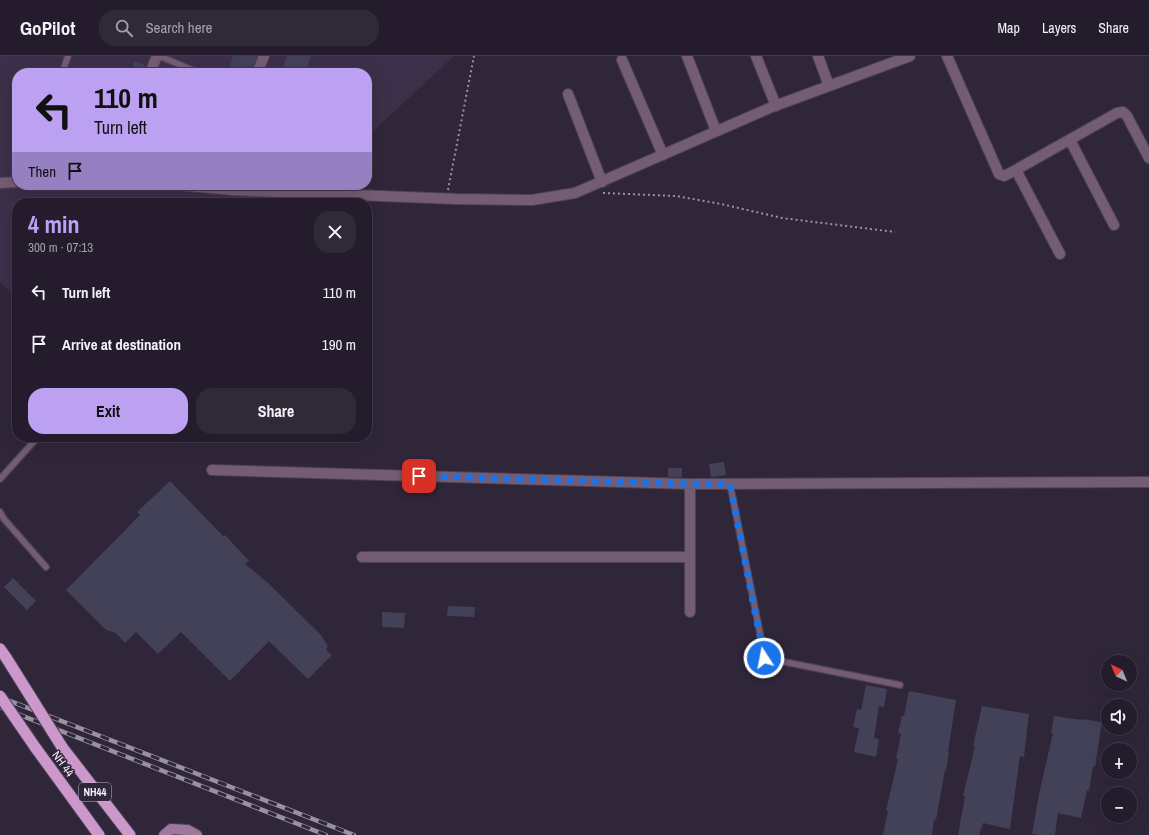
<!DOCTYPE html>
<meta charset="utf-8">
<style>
body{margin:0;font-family:"Archivo Narrow",sans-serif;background:#302938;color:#f1f3f6;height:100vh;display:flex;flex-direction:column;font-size:15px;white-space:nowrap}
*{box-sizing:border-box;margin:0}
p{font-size:13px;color:#a3a1a9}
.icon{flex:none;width:22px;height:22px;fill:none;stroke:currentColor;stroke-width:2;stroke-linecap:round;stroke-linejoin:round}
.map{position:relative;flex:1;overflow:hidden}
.side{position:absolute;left:12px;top:142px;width:360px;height:244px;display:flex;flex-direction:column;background:#241c2c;border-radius:16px;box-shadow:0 4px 16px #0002,0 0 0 1px #413a48}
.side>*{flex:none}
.banner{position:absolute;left:12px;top:12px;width:360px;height:122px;border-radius:16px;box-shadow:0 4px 16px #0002,0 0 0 1px #413a48;background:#bca0f2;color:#111;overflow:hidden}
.needle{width:26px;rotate:316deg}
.buttons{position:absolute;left:1101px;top:599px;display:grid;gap:8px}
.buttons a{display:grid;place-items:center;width:36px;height:36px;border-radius:50%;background:#241c2c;box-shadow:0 4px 16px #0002,0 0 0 1px #413a48;font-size:20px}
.pin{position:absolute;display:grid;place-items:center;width:34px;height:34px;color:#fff;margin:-17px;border-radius:8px;box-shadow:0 2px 6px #0006}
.me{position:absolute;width:44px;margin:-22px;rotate:349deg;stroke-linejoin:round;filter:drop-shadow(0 0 3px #0008)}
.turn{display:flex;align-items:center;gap:14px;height:84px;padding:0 16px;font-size:18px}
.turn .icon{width:52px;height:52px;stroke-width:2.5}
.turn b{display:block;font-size:28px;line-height:34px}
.then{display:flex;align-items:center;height:38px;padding:0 16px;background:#0003;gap:8px;font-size:15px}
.round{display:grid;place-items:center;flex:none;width:42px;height:42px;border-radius:16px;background:#302938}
.overview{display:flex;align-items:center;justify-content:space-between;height:68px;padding:0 16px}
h1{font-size:24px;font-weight:700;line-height:30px;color:#bca0f2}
.primary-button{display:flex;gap:8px;margin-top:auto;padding:8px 16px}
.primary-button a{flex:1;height:46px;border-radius:16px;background:#bca0f2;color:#111;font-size:16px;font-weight:700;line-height:46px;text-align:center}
.primary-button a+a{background:#302938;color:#f1f3f6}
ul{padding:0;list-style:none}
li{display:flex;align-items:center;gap:12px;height:52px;padding:0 16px}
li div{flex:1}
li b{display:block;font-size:15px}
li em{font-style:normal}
header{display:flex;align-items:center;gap:24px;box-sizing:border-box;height:56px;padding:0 20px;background:#241c2c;border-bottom:1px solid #413a48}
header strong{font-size:19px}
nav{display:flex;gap:22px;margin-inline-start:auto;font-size:14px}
.search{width:280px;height:36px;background:#302938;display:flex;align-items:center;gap:10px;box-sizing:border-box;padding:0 14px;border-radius:16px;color:#a3a1a9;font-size:15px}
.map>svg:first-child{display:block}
.built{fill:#3c2f49}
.building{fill:#424158}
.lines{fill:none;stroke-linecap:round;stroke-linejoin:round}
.service-casing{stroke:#4c4255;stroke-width:8}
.minor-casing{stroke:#4c4255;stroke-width:12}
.secondary-casing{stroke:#4c4255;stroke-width:12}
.trunk-casing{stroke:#4c4255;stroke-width:13}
.path{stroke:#9a92a2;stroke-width:2;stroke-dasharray:2 3;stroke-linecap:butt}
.service{stroke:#745d74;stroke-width:5.5}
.minor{stroke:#745d74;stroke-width:10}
.secondary{stroke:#9e799d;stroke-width:10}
.trunk{stroke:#cc98cc;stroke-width:11}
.rail-casing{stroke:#9991a2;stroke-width:4.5}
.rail{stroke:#30263a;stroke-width:3;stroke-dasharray:9;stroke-linecap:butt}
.trunk-bridge-casing{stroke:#4c4255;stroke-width:13;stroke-linecap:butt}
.trunk-bridge{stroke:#cc98cc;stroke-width:11}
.route{stroke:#1a73e8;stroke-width:7;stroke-dasharray:0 12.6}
.labels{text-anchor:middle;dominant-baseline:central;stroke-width:3;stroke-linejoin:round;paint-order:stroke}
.shield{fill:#30263a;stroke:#bab3c2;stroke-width:1}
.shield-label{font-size:11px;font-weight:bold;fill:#f5effc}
.street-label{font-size:12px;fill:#f5effc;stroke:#30263a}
</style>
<header>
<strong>GoPilot</strong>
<div class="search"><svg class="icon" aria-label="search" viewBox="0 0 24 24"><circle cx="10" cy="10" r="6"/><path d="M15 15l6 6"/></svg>Search here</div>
<nav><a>Map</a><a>Layers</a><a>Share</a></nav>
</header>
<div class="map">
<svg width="1149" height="779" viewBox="0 0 1149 779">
<rect width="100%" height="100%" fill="#30263a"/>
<path class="built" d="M0,0h454l-87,81v-64h-350v112h298l-19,18h-279v95l-17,-16z"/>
<path class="building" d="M233,0h24l-6,17h-24z
M287,0h24l-6,17h-24z
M135,5l10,4 -3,8h-12z
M724,406l2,13 -15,2 -2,-13z
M668,412h14v9h-14z
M170,425l53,55 2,-1 24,26 -4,3 23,19 53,52 7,11 -2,4 6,5 -24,24 -39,-38 -39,40 -49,-49 -23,22 -22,-22 -11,11 -9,-10 -10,-3 -40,-40 74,-75 -3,-3z
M13,522l23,23 -9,9 -23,-23z
M448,550l27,1 -1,10 -27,-1z
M382,556l23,1 -1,15 -22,-1z
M866,629l21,4 -3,18 -5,-1 -5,32 5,1 -3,18 -22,-5 5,-24 -6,-1 4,-18 4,1z
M909,635l47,9 -8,52h1l-3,18h-1l-9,50 -2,-1 -2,16h-49l5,-24h-2l12,-52h-2l5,-25 -3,-1 4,-17h2z
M982,650l47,8 -5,43 -4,-1 -10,73 -27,-6 -4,12h-21l7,-39h-2l12,-50h-2z
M1054,660l27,4v-1l21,3 -7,45 -2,-1 -4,25 -2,-1 -6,28 -23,-5 -3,22h-16l-7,-1 7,-40 14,-61h-2z"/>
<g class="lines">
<g class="service-casing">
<path id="service" d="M159,0l41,17
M62,17l6,-17
M0,423l38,-42
M730,428l35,174 135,27
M0,456l4,7 42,48"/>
</g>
<g class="minor-casing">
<path id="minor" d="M687,0l29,75
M756,0l20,50
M818,0l11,30
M947,0l52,118 5,2 8,-4 105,-59 6,-1 4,4 22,42
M622,4l41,95
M150,17l7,-17
M257,17l7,-17
M568,38l34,88
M1070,84l44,85
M1016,114l44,84
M0,127l17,-1
M179,129l52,5 226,9 75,1 43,-7 197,-86 138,-51
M212,414l478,14 459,-2
M690,428v128
M362,501h328"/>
</g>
<g class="secondary-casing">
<path id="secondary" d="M164,779l7,-6 17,1 9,5"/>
</g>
<g class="trunk-casing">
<path id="trunk" d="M0,593l7,10
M35,691l64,88
M62,691l68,88"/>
</g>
<path class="path" d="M448,134l26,-134
M603,137l73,3 45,8 61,14 113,14"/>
<use href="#service" class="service"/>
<use href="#minor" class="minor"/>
<use href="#secondary" class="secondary"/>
<use href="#trunk" class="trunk"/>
<g class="rail-casing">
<path id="rail" d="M0,641l354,138
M0,651l326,128"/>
</g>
<use href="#rail" class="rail"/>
<g class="trunk-bridge-casing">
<path id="trunk-bridge" d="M7,603l55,88
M0,640l35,51"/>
</g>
<use href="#trunk-bridge" class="trunk-bridge"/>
</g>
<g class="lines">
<path class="route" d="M419,420l271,8h40l34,174"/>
</g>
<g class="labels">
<rect class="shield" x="79" y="727" width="32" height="18" rx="3"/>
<g class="shield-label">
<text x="95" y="736">NH44</text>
</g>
<g class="street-label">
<text transform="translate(63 708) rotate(54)">NH 44</text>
</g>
</g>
</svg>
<div class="buttons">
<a><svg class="needle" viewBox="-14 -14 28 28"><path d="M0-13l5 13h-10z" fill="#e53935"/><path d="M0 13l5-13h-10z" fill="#a3a1a9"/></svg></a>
<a><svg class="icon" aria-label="sound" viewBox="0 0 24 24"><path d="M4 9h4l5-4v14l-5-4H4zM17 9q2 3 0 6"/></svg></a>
<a>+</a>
<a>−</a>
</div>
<div class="pin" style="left:419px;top:420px;background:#d93025"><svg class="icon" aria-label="arrive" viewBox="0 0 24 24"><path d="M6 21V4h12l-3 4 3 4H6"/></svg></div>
<svg class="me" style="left:764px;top:602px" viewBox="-20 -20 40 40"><circle r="17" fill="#1a73e8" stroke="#fff" stroke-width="3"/><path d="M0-11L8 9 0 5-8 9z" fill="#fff"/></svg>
<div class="banner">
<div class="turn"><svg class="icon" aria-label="left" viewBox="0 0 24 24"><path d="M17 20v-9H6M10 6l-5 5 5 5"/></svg><div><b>110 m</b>Turn left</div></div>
<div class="then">Then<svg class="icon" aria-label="arrive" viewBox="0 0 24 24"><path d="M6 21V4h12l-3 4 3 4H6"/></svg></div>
</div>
<section class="side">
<div class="overview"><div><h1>4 min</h1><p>300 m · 07:13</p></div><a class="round"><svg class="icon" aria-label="close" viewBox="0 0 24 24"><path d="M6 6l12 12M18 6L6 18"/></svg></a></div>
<ul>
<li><svg class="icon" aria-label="left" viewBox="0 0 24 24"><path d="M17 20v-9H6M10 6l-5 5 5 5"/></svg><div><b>Turn left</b></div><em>110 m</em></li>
<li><svg class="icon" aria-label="arrive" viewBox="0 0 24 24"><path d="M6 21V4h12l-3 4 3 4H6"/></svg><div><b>Arrive at destination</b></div><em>190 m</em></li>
</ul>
<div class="primary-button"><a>Exit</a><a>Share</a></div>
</section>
</div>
